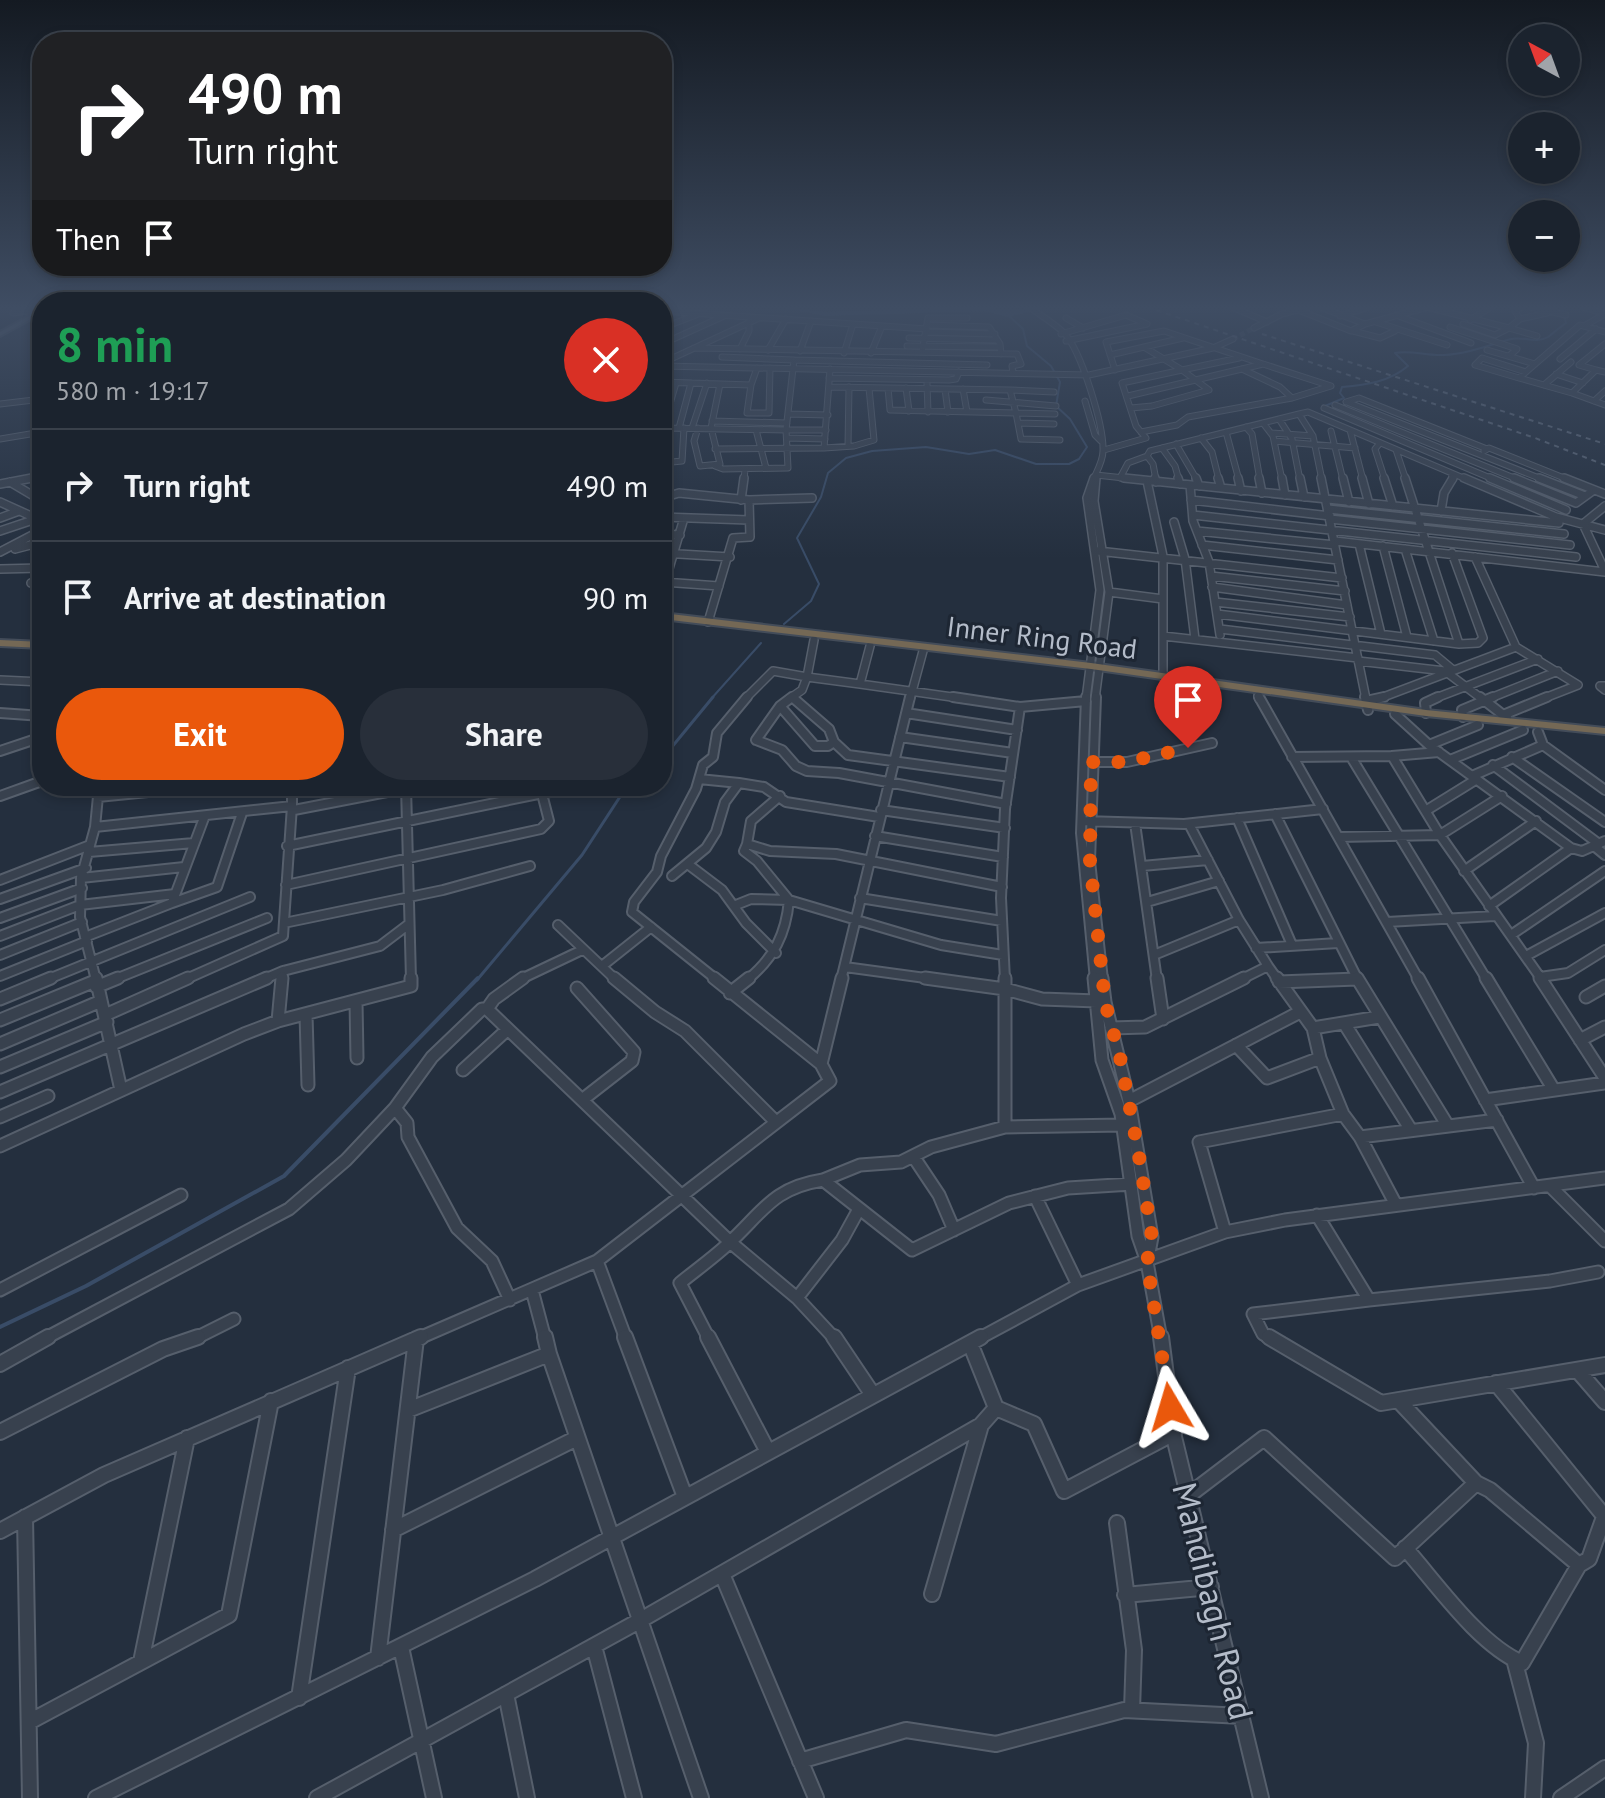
<!DOCTYPE html>
<meta charset="utf-8">
<style>
body{margin:0;font-family:"PT Sans",sans-serif;background:#282f3a;color:#f1f3f6;height:100vh;display:flex;flex-direction:column;font-size:30px;white-space:nowrap}
*{box-sizing:border-box;margin:0}
p{font-size:26px;color:#a0a4aa}
.icon{flex:none;width:44px;height:44px;fill:none;stroke:currentColor;stroke-width:2;stroke-linecap:round;stroke-linejoin:round}
.map{position:relative;flex:1;overflow:hidden}
.sheet{position:absolute;left:32px;top:292px;width:640px;height:504px;display:flex;flex-direction:column;background:#1b232e;border-radius:32px;box-shadow:0 4px 12px #0003,0 0 0 2px #39404a}
.sheet>*{flex:none}
.guide{position:absolute;left:32px;top:32px;width:640px;height:244px;border-radius:32px;box-shadow:0 4px 12px #0003,0 0 0 2px #39404a;background:#202124;color:#fff;overflow:hidden}
.needle{width:52px;rotate:319deg}
.tools{position:absolute;left:1508px;top:24px;display:grid;gap:16px}
.tools a{display:grid;place-items:center;width:72px;height:72px;border-radius:50%;background:#1b232e;box-shadow:0 4px 12px #0003,0 0 0 2px #39404a;font-size:40px}
.pin{position:absolute;display:grid;place-items:center;width:68px;height:68px;color:#fff;margin:-82px -34px;border-radius:50% 50% 50% 0;rotate:-45deg;box-shadow:0 0 8px #0007}
.pin .icon{rotate:45deg}
.me{position:absolute;width:88px;margin:-44px;rotate:353deg;stroke-linejoin:round;filter:drop-shadow(0 0 6px #0008)}
.turn{display:flex;align-items:center;gap:28px;height:168px;padding:0 24px;font-size:36px}
.turn .icon{width:104px;height:104px;stroke-width:2.5}
.turn b{display:block;font-size:56px;line-height:68px}
.then{display:flex;align-items:center;height:76px;padding:0 24px;background:#0003;gap:16px;font-size:30px}
.round{display:grid;place-items:center;flex:none;width:84px;height:84px;border-radius:42px;background:#282f3a}
.summary{display:flex;align-items:center;justify-content:space-between;height:136px;padding:0 24px}
h1{font-size:48px;font-weight:800;line-height:60px;color:#1e9e55}
.action{display:flex;gap:16px;margin-top:auto;padding:16px 24px}
.action a{flex:1;height:92px;border-radius:48px;background:#ea580c;color:#fff;font-size:32px;font-weight:800;line-height:92px;text-align:center}
.action a+a{background:#282f3a;color:#f1f3f6}
ul{padding:0;list-style:none}
li{display:flex;align-items:center;gap:24px;height:112px;padding:0 24px;border-top:2px solid #39404a}
li div{flex:1}
li b{display:block;font-size:30px}
li em{font-style:normal}
.map>svg:first-child{display:block}
.lines{fill:none;stroke-linecap:round;stroke-linejoin:round}
.stream-far2{stroke:#394c67;stroke-width:2}
.stream-far1{stroke:#394c67;stroke-width:3}
.stream{stroke:#394c67;stroke-width:4}
.river{fill:#394c67;fill-rule:evenodd}
.minor-tunnel{stroke:#3a4453;stroke-width:5;stroke-dasharray:5 3;stroke-linecap:butt}
.minor-far4-casing{stroke:#565f6c;stroke-width:7}
.minor-far3-casing{stroke:#565f6c;stroke-width:10}
.minor-far2-casing{stroke:#565f6c;stroke-width:12}
.minor-far1-casing{stroke:#565f6c;stroke-width:15}
.minor-casing{stroke:#565f6c;stroke-width:18}
.major-casing{stroke:#414a57;stroke-width:4}
.highway-casing{stroke:#434c59;stroke-width:4}
.minor-far4{stroke:#38414e;stroke-width:5}
.minor-far3{stroke:#38414e;stroke-width:7}
.minor-far2{stroke:#38414e;stroke-width:8}
.minor-far1{stroke:#38414e;stroke-width:11}
.minor{stroke:#38414e;stroke-width:14}
.major{fill:#56606e;fill-rule:evenodd}
.highway{fill:#746855;fill-rule:evenodd}
.rail{stroke:#5a6575;stroke-width:2;stroke-dasharray:5 5;stroke-linecap:butt}
.route{stroke:#ea580c;stroke-width:14;stroke-dasharray:0 25.2}
.labels{text-anchor:middle;dominant-baseline:central;stroke-width:6;stroke-linejoin:round;paint-order:stroke}
.street-label{font-size:28px;fill:#b4bcc9;stroke:#1d2633}
.near-street-label{font-size:34px;fill:#b4bcc9;stroke:#1d2633}
</style>
<div class="map">
<svg width="1605" height="1798" viewBox="0 0 1605 1798">
<rect width="100%" height="100%" fill="#242f3e"/>
<g class="lines">
<path class="stream-far2" d="M1325,406l19,-8 -4,-5 2,-6c24,-2 47,-5 66,-21l-13,-13c17,-3 31,3 49,2 23,-1 45,-10 67,-16 11,-3 25,5 37,-2 3,-2 12,-10 18,-14l-4,-16
M784,624l27,-23 8,-17 -22,-46 24,-41 7,-24 18,-15 26,-7 54,-4 43,7 26,-4 41,14h33l10,-5 8,-12 -17,-28 -14,-13 4,-24 -9,-16 -24,-20 -4,-17 -15,-14
M711,699l50,-56"/>
<path class="stream-far1" d="M662,759l51,-62
M477,980l105,-125 45,-69"/>
<path class="stream" d="M0,1327l86,-41 198,-110 194,-198"/>
<path class="river" d="M782,307l42,5 165,-5c23,7 35,0 58,0l-39,10 -23,-6 -161,5z"/>
<path class="minor-tunnel" d="M1233,339l21,-11"/>
<g class="minor-far4-casing">
<path id="minor-far4" d="M21,307l-8,6 22,-3
M1029,307c11,8 25,16 35,26 17,17 40,93 39,118 0,10 -6,20 -10,29
M1232,307l35,15
M1291,307l60,24 14,-7 63,-17
M1320,307l45,17
M1427,307l82,21 11,-9 -5,-8 7,-4
M1531,307l35,8
M1583,307l22,7
M662,311l265,18
M1396,315l75,28
M1340,316l29,-9
M1066,318l17,10
M1520,319l27,-6
M1470,320l21,-13
M1376,322l71,23
M1463,324l32,11 14,-7 28,8
M928,325l61,2 11,17 1,10
M1584,326l21,-12
M1450,327l67,22 -8,7
M662,328l34,-13
M1254,328l28,-14 27,-7
M1353,331l27,7 15,-7
M927,332l68,2
M1605,332l-25,-7 -61,53 53,15 24,-23 9,2
M1061,334l65,-19 21,9 -81,17
M909,338l87,2
M662,344l62,-28
M907,346l93,1
M1144,347l39,-9
M694,348l323,6 4,10 -9,2 1,7
M740,349l9,-18v-9
M768,350l18,-31
M1487,350l48,14
M800,351l11,-30
M922,352l6,-34h39
M844,353l9,-29
M871,353l11,-27
M722,357l72,3
M1560,359l36,-30
M662,363l95,-44
M662,366l427,9 124,-27 20,-9
M1242,369l38,18 12,11 39,-12 -68,-22
M1115,370l-9,-28 58,-11 99,33 -135,32
M1596,370l-17,-5 26,-21
M1556,374l27,9
M829,378l120,2 7,-1 3,-7
M1519,378l-44,-13 7,-7 44,14
M662,382l89,3 6,-17
M927,383l1,29
M751,385l-4,28h22l1,-45
M1544,385l27,-23
M829,387l181,3 6,23 -126,-3 -2,-22
M906,388l3,23
M945,389l3,23
M963,389l4,23
M1010,390l44,2
M1572,393l33,12
M986,400l70,6
M1085,401l10,34 6,6
M1594,401l11,-10
M1346,402l13,-4 128,51
M1347,402l197,78
M0,404l42,-5
M1335,405l184,75
M1131,408l21,-2 57,-16 -27,-20 57,-12
M1324,408l171,72
M788,414l40,1
M1055,414l-39,-1 5,26 39,1
M1279,419l13,20 8,41
M712,421l75,2
M1018,423l36,1
M1263,423l10,13 9,44
M1246,427l6,7 8,46
M662,428l124,2 8,-70 193,5
M663,428l13,-45
M679,428l12,-45
M692,428l15,-45
M698,428l-4,13 6,25 20,-2 -9,-36 9,-44
M756,430l10,38
M1350,430l13,50
M1331,431l12,49
M1141,432l36,-7 11,-8 104,-19
M1226,432l13,48
M1272,433l41,3
M787,438l38,1
M1201,438l11,14 7,28
M0,439l42,-7
M1274,441l81,7
M1380,443l-5,6 10,31
M1176,444l21,36
M848,446l1,-59
M824,448l30,-2 20,-6 -5,-52
M1162,448l13,18 4,14
M715,449l109,-1 6,-79
M1104,450l42,-12 -10,-12 -14,-43 60,-13 -38,-23 -34,8
M1396,450l10,30
M1484,451l5,-3 80,32
M1147,456l6,8 3,16
M662,463l20,-2 2,-33
M715,466l8,3 65,-1 -2,-38h40
M1451,473l2,7
M1096,475l47,5
M1120,478l8,-15 19,-7 3,-5 149,-37
M21,480l21,-4
M744,480l1,-11
M1096,480v-5
M1322,480l-9,-44 -14,-22 9,-2 160,68"/>
</g>
<g class="minor-far3-casing">
<path id="minor-far3" d="M1124,478l435,45
M1155,478l1,4
M1178,478l2,6
M1196,478l3,8
M1218,478l3,10
M1238,478l3,13
M1259,478l3,15
M1282,478l3,17
M1300,478l4,19
M1321,478l45,221
M1343,478l6,24
M1362,478l7,26
M1384,478l9,28
M1464,478l92,39 49,13
M1490,478l76,32
M1514,478l62,25 18,-13
M1539,478l46,18
M1564,478l41,16
M1147,481l16,75v121
M10,482l32,19
M0,484l32,-6
M1190,485l3,36 16,41 11,73
M662,498l17,-5 70,7 63,-2
M741,500l3,-22
M1191,500l139,16
M0,502l42,19
M1605,506l-22,18 22,47
M1328,509l236,25
M1441,511l3,-18 9,-15
M1193,515l383,42
M662,517l87,3
M0,518l19,-7
M1330,519l240,26
M1174,522l11,37 10,80
M0,531l36,-12
M1197,531l138,14
M662,534l18,1
M1335,541l270,31
M1359,544l22,90
M1202,545l136,15
M1383,546l24,91
M15,549l27,-7
M1405,549l29,92
M1098,551l244,27
M0,552l42,-22
M662,553l68,4
M1452,553l31,85 -5,5 -19,1
M1475,557l41,90 62,38 -36,14
M0,569l42,-1
M1211,576l134,15
M663,582l56,4
M665,582l19,-64
M31,583l11,1
M1212,587l135,18
M1109,592l54,7
M1215,602l135,15
M1217,614l242,30 -54,-166
M708,622l25,-84 17,-1 -1,-37
M1220,629l215,26 18,15
M1163,636l195,22
M870,646l-10,38 106,15
M1358,661l87,10 37,28
M0,680l42,2
M1605,686h-5l5,4
M1258,696l1,3
M792,697l3,2
M745,699l28,-28 34,6 7,-37
M789,699l13,-9 5,-13 53,7
M910,699l13,-48
M1086,699l14,-109 -13,-92 7,-20
M1095,699l14,-107 -15,-91 2,-23
M1378,699l138,-52
M1433,699l105,-40
M1488,699l70,-28"/>
</g>
<g class="minor-far2-casing">
<path id="minor-far2" d="M792,697l-12,9 -24,34 26,10 14,16 11,5 32,2 167,31
M953,697l67,10 -15,102 -4,89 4,82
M1086,697l-5,136 14,147
M1096,697l-6,164 13,119
M1259,697l160,283
M1365,697l3,13
M1480,697l27,21
M1366,701l18,-4
M780,706l35,40h13l6,-4 -5,-13 -37,-32
M1020,707l66,-6
M0,713l42,3
M906,713l111,17
M1426,713l-1,-10 13,-6
M1395,714l34,31 142,103 11,3 23,-10
M1503,715l44,-18
M1463,717l-1,-7 31,-13
M1538,732l5,13 62,45
M900,737l113,16
M834,742l14,13 162,22
M1429,745l49,-20
M0,751l42,-14
M1439,752l-47,4 48,79 102,145
M1292,757l100,-1
M1351,757l136,223
M1512,757l93,65
M1450,760l73,-30
M1091,762h36l85,-19
M1493,765l106,79
M1472,776l71,-31
M699,779l40,4
M292,786v20
M406,786l5,194
M0,796l42,-15
M780,796l-29,25 -4,23 23,7 66,3 166,33
M98,797l110,-11
M294,810l124,-24
M881,810l124,18
M1427,810l50,-31
M1275,814l83,166
M1237,818l55,127
M1084,821l100,3 139,-15
M1135,823l22,157
M1189,824l50,96 29,46 -28,14
M95,827l197,-21 -9,130 -99,44
M875,836l128,21
M1339,837l101,-2 62,-39
M287,846l256,-53 50,-7
M1594,846l11,9
M89,852l105,-9
M689,865l33,25 24,33 30,30
M1142,866l66,-6
M1464,871l72,-50
M672,876l34,-28 10,-16 9,-30 14,-19 25,4 22,15 93,15
M81,878l103,-11
M0,880l90,-35
M286,885l255,-56 8,-8 -9,-35
M860,898l142,23
M0,899l86,-31
M1147,902l72,-21
M172,903l45,-16 25,-74
M736,905l15,-6 38,1 152,45 62,10
M1489,906l82,-58
M0,918l82,-30
M1387,922l108,-6
M284,923l159,-33 87,-24
M558,925l58,55
M1511,935l94,-64
M0,936l80,-31 95,-11
M85,937l87,-34 32,-85
M1256,948l82,-5
M0,955l82,-33
M1154,955l85,-35
M1526,956l79,-43
M602,966l49,-39
M1268,966l10,14
M845,967l95,13
M283,971l97,-25 29,-22
M0,976l87,-35
M1540,977l28,-4 37,-23
M46,980l204,-83
M96,980l-16,-63 1,-39 14,-51 4,-41
M113,980l154,-62
M262,980l21,-9 -1,9
M519,980l63,-30
M717,980l-85,-68 2,-10 23,-30 4,-16 35,-67 7,-24 10,-8 4,-24 30,-36
M747,980c27,-22 39,-46 42,-80l-32,-39 -13,-10 3,-7
M841,980l69,-283
M1330,980l27,-1"/>
</g>
<g class="minor-far1-casing">
<path id="minor-far1" d="M96,978l25,112
M614,978l41,34 30,19 91,91
M714,978l107,86
M925,978l80,11v138
M1005,978v11l37,10 55,2
M1094,978l8,82 19,54 17,122 9,26 14,77
M1102,978l3,24 24,99 23,136 -4,21
M1157,978l6,41
M1277,978l36,50 66,-11
M1357,978l91,148
M1418,978l116,210
M1486,978l68,112
M1540,978l65,100
M1279,982l78,-3
M96,987l22,-9
M577,988l57,64 -2,9 -50,39
M730,993l19,-15
M1586,997l19,-11
M0,999l51,-21
M356,1001l1,57
M487,1009l7,-10 29,-21
M306,1014l2,71
M105,1015l83,-37
M0,1020l95,-39
M278,1021l4,-43
M1344,1023l67,107
M1111,1028l34,-1 99,-49
M1580,1040l25,-13
M0,1044l101,-43
M1236,1045l31,33 53,-20
M0,1067l107,-45
M463,1070l45,-41
M0,1092l267,-114
M1485,1100l120,-17
M1129,1101l171,-89
M1343,1114l17,23 35,66
M0,1117l48,-21
M1360,1137l137,-17
M0,1146l244,-112 34,-13 133,-35v-8
M913,1156l26,39 15,35
M823,1180l37,-15 41,-3 30,-15 74,-20 118,-2
M1550,1186l55,55
M1035,1196l43,89
M1225,1232l-26,-90 144,-28 -23,-56 -7,-30
M597,1261l29,78
M0,1290l181,-95
M532,1290l13,49
M797,1298l45,-58 17,-31
M510,1300l-18,-39 -35,-33 -49,-91 -1,-14 -12,-15 37,-51 50,-48h5l243,233 67,56 38,41
M1369,1300l181,-19 48,-9
M44,1339l245,-130 57,-49 49,-52
M194,1339l40,-20
M417,1339l180,-78 233,-180 -9,-17 21,-86
M709,1339l-29,-56c16,-13 33,-25 48,-39 35,-32 44,-56 95,-64l89,70 97,-47 59,-15 64,-4
M978,1339l100,-54 147,-53 60,-12 320,-42
M1272,1339l-9,-5 -10,-20 116,-14 -52,-85"/>
</g>
<g class="minor-casing">
<path id="minor" d="M545,1337l4,17
M625,1337l60,160
M708,1337l60,115
M834,1337l39,58
M1161,1337l13,100 87,361
M1269,1337l112,66 224,-38
M970,1343l26,65 -15,17
M0,1364l48,-27
M1579,1372l26,30
M1496,1383l109,134
M996,1408l38,16 30,67 110,-58
M408,1410l141,-56 152,444
M0,1432l163,-83 35,-12
M1476,1483l14,7 89,75
M1189,1495l75,-57 131,120 81,-75 -77,-82
M25,1517l5,281
M1117,1523l17,127 -2,60
M393,1530l184,-92
M0,1531l104,-56 317,-138
M1405,1548c32,36 73,96 117,115l57,-98 10,-6 15,-42
M722,1574l94,224
M1125,1595l86,-8
M594,1646l40,152
M401,1647l33,151
M378,1658l38,-319
M141,1662l46,-224
M1515,1663l21,80 -3,55
M506,1694l21,104
M299,1698l49,-330
M29,1722l200,-107 42,-214
M800,1761l106,-31 90,14 128,-34 118,6
M96,1798l439,-219 446,-242
M317,1798l322,-177 342,-196 -49,169
M1561,1798l44,-30"/>
</g>
<g class="major-casing">
<path id="major" d="M42,309v4l-42,23v-4z"/>
</g>
<g class="highway-casing">
<path id="highway" d="M35,308l7,1v4l-9,-2z
M662,613l429,50 335,47 179,18v6l-179,-18 -335,-47 -429,-50z
M0,640l42,2v6l-42,-2z"/>
</g>
<use href="#minor-far4" class="minor-far4"/>
<use href="#minor-far3" class="minor-far3"/>
<use href="#minor-far2" class="minor-far2"/>
<use href="#minor-far1" class="minor-far1"/>
<use href="#minor" class="minor"/>
<use href="#major" class="major"/>
<use href="#highway" class="highway"/>
<path class="rail" d="M1147,307l388,131 70,27
M1262,334l343,110"/>
</g>
<linearGradient id="sky" x2="0" y2="1"><stop stop-color="#141a22"/><stop offset="0.55" stop-color="#3f4d63"/><stop offset="1" stop-color="#3f4d63" stop-opacity="0"/></linearGradient>
<rect width="1605" height="559" fill="url(#sky)"/>
<g class="lines">
<path class="route" d="M1170,1407l-23,-145 5,-25 -14,-87 -18,-93 -15,-55 -15,-141 1,-99h36l61,-14"/>
</g>
<g class="labels">
<g class="street-label">
<text transform="translate(1042 637) rotate(7)">Inner Ring Road</text>
</g>
<g class="near-street-label">
<text transform="translate(1214 1601) rotate(76)">Mahdibagh Road</text>
</g>
</g>
</svg>
<div class="tools">
<a><svg class="needle" viewBox="-14 -14 28 28"><path d="M0-13l5 13h-10z" fill="#e53935"/><path d="M0 13l5-13h-10z" fill="#a0a4aa"/></svg></a>
<a>+</a>
<a>−</a>
</div>
<div class="pin" style="left:1188px;top:748px;background:#d93025"><svg class="icon" aria-label="arrive" viewBox="0 0 24 24"><path d="M6 21V4h12l-3 4 3 4H6"/></svg></div>
<svg class="me" style="left:1170px;top:1407px" viewBox="-20 -20 40 40"><path d="M0-17L14 15 0 8-14 15z" fill="#ea580c" stroke="#fff" stroke-width="4"/></svg>
<div class="guide">
<div class="turn"><svg class="icon" aria-label="right" viewBox="0 0 24 24"><path d="M7 20v-9h11M14 6l5 5-5 5"/></svg><div><b>490 m</b>Turn right</div></div>
<div class="then">Then<svg class="icon" aria-label="arrive" viewBox="0 0 24 24"><path d="M6 21V4h12l-3 4 3 4H6"/></svg></div>
</div>
<section class="sheet">
<div class="summary"><div><h1>8 min</h1><p>580 m · 19:17</p></div><a class="round" style="background:#d93025;color:#fff"><svg class="icon" aria-label="close" viewBox="0 0 24 24"><path d="M6 6l12 12M18 6L6 18"/></svg></a></div>
<ul>
<li><svg class="icon" aria-label="right" viewBox="0 0 24 24"><path d="M7 20v-9h11M14 6l5 5-5 5"/></svg><div><b>Turn right</b></div><em>490 m</em></li>
<li><svg class="icon" aria-label="arrive" viewBox="0 0 24 24"><path d="M6 21V4h12l-3 4 3 4H6"/></svg><div><b>Arrive at destination</b></div><em>90 m</em></li>
</ul>
<div class="action"><a>Exit</a><a>Share</a></div>
</section>
</div>
